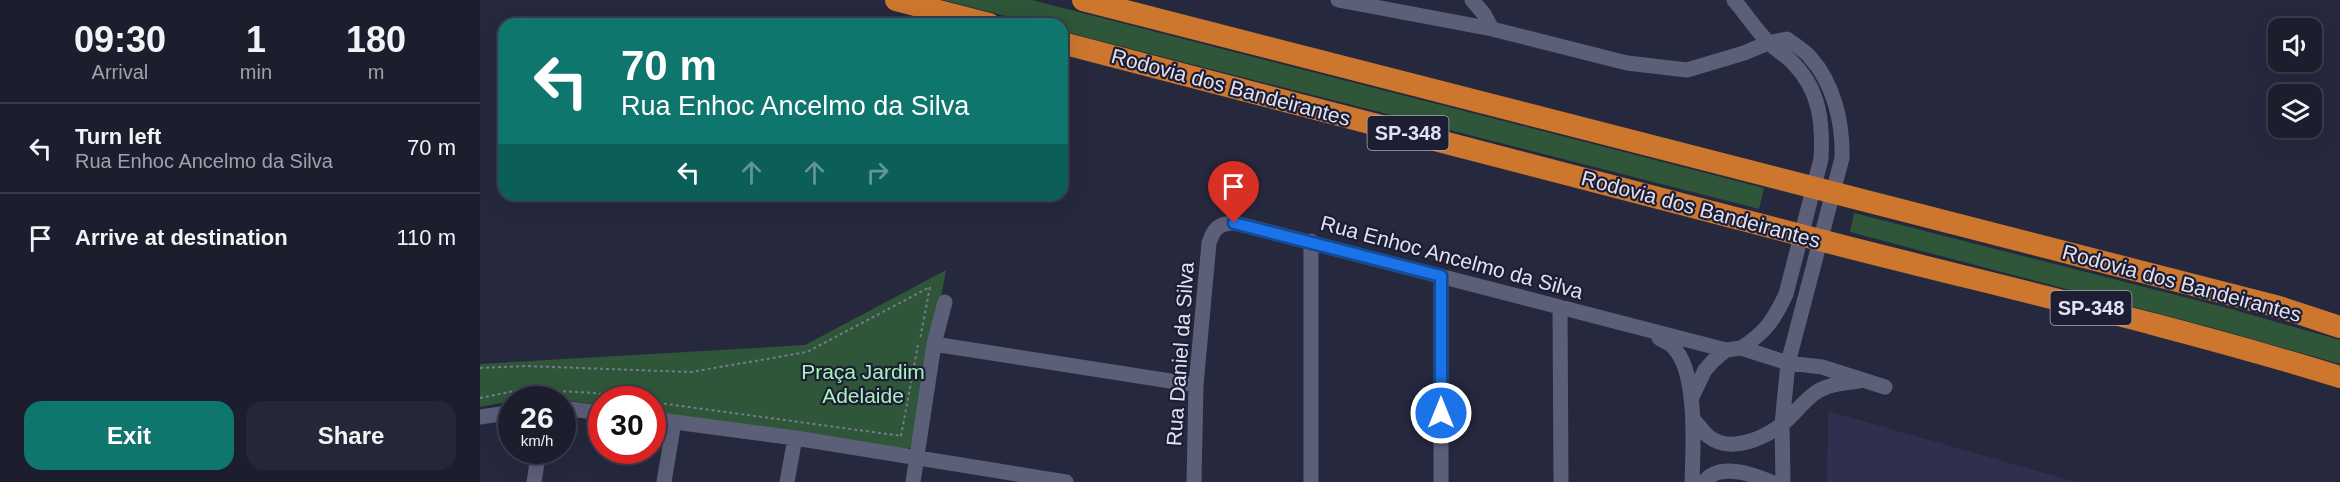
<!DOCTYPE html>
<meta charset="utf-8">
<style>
body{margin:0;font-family:Arial,sans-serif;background:#252736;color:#f1f3f6;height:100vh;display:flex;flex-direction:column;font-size:22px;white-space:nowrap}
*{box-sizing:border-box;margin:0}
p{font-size:20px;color:#a0a2aa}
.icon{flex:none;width:33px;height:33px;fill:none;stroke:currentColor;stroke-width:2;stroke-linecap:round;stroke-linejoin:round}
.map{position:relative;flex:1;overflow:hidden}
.details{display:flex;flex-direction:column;background:#1c1e2e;width:480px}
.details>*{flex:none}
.guide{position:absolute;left:18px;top:18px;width:570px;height:183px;border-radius:18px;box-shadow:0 6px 24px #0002,0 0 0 2px #3a3c4a;background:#0f766e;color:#fff;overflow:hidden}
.buttons{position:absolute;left:1788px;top:18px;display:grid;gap:12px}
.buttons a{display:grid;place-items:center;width:54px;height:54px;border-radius:12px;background:#1c1e2e;box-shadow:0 6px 24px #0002,0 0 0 2px #3a3c4a;font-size:30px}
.speed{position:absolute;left:18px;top:386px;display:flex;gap:12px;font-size:30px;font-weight:700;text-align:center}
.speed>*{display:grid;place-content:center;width:78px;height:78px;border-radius:50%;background:#1c1e2e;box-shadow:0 6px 24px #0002,0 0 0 2px #3a3c4a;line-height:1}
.speed small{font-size:15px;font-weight:400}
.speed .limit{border:9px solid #d22;background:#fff;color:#111}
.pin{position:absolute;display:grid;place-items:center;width:51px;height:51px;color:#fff;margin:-62px -26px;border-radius:50% 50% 50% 0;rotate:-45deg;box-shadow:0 0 6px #0007}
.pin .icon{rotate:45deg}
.me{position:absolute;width:66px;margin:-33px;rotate:0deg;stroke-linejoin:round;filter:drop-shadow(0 0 4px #0008)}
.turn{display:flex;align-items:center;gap:21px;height:126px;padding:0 24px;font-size:27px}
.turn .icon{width:78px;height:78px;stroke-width:2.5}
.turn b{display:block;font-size:42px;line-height:51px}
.lanes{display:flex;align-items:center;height:57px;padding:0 24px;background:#0003;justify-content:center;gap:30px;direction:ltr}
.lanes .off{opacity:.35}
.eta{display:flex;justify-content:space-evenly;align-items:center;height:102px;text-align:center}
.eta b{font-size:36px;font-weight:700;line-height:42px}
.cta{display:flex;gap:12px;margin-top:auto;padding:12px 24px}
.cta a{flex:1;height:69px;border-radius:18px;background:#0f766e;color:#fff;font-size:24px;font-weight:700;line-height:69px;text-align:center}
.cta a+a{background:#252736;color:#f1f3f6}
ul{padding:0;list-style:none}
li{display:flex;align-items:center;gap:18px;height:90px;padding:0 24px;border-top:2px solid #3a3c4a}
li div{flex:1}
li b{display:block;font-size:22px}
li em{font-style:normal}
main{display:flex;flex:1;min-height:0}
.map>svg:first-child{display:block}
.built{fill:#2e304d}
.green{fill:#2f5639}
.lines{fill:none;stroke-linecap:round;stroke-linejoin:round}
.path{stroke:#77798c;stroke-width:2;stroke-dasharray:3 3;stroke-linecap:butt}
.minor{stroke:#5c5f78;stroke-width:15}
.highway{stroke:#cd772e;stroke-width:22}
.route-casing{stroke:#114b97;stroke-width:15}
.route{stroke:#1a73e8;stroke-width:10}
.labels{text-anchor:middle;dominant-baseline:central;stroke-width:4.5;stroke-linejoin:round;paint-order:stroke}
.shield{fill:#1d1e34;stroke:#a6a7b8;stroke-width:1.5}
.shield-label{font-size:20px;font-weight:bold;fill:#e0e2f1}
.street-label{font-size:21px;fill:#e0e2f1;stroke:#1d1e34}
.park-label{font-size:21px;fill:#a8f3ba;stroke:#1d1e34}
</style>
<main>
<section class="details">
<div class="eta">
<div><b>09:30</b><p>Arrival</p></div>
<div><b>1</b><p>min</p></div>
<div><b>180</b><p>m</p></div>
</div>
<ul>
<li><svg class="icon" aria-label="left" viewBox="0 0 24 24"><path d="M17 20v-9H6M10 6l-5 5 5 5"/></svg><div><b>Turn left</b><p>Rua Enhoc Ancelmo da Silva</p></div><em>70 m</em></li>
<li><svg class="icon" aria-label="arrive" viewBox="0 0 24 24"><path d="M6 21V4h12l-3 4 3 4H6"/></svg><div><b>Arrive at destination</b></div><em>110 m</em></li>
</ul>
<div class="cta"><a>Exit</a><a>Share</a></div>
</section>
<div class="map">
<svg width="1860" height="482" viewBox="0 0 1860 482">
<rect width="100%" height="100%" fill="#26283e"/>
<path class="built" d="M1348,411l248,71h-249z"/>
<path class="green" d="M463,0h89l732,188 -5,21 -697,-178v-7h-26z
M1374,213l377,96 109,31v24l-119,-34 -371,-98z
M466,270l-32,175 -8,5 -253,-37 -1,-14h-50l-1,6 -65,-9 -24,3 -1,2 -31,6v-43l325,-19z"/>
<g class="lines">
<path class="path" d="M0,368l45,-2 166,6 116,-20 123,-65 -10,52
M0,398l44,-9 70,4 40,6
M172,402l250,34
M421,436l17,-91"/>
<path class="minor" d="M858,0l154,29 135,34 60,7 57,-17 24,-10 19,-4c8,6 17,11 23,18 24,27 33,66 32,101l-54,205 -6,61 1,58
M992,0l12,14 8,15
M1254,0c12,14 22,30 35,43 8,8 18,13 25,21 26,27 29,59 27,95l-35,135c-12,26 -21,39 -45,54
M961,276v206
M1080,307l1,175
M1179,338c5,3 12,6 15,10 24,25 19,101 18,134
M454,344l262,41
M1211,399l14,-29 8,-9 13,-11 15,-2 47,15 34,4 63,20
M82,408l40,5
M0,417l32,-5
M172,419l143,19 271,44
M1213,419c5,5 10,13 15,17 23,19 58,1 77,-14 10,-9 19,-21 30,-29 13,-9 29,-10 44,-12
M54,482l5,-32
M184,482l10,-60
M307,482l8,-44
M433,482l21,-138 11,-42
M714,482l2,-97 13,-142c5,-15 10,-20 26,-20l491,127
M831,482v-241
M1224,482c15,-20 48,-8 67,0"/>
<path class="highway" d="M416,0l93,24
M603,0l1196,307 61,20
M582,43c259,67 518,135 777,202 168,43 336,81 501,132"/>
</g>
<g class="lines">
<g class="route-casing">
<path id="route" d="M754,223l207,53v137"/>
</g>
<use href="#route" class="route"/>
</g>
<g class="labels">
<g class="shield">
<rect x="887.5" y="116" width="81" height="34" rx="4.5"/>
<rect x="1570.5" y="291" width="81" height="34" rx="4.5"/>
</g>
<g class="shield-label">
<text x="928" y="133">SP-348</text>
<text x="1611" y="308">SP-348</text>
</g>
<g class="street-label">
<text transform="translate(751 87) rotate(15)">Rodovia dos Bandeirantes</text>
<text transform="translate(1221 209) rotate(15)">Rodovia dos Bandeirantes</text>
<text transform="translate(972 257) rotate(15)">Rua Enhoc Ancelmo da Silva</text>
<text transform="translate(1702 283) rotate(15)">Rodovia dos Bandeirantes</text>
<text transform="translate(700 354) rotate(-86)">Rua Daniel da Silva</text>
</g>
<g class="park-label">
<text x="383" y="371">Praça Jardim<tspan x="383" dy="24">Adelaide</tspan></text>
</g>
</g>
</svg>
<div class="buttons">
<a><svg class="icon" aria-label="sound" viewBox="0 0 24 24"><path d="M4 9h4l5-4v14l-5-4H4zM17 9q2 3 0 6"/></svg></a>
<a><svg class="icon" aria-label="layers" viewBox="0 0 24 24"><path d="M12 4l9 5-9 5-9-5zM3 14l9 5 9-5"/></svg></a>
</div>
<div class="speed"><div>26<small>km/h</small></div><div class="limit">30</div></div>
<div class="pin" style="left:754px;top:223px;background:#d93025"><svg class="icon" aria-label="arrive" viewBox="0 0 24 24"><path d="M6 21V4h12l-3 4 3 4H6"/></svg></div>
<svg class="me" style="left:961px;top:413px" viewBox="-20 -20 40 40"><circle r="17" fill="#1a73e8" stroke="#fff" stroke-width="3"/><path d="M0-11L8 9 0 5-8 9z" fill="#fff"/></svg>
<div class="guide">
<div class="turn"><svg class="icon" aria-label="left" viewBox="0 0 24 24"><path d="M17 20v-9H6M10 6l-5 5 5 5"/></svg><div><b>70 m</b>Rua Enhoc Ancelmo da Silva</div></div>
<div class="lanes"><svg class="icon" aria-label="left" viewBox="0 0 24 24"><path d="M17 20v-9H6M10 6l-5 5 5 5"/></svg><svg class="icon off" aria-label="ahead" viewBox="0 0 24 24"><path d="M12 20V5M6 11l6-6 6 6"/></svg><svg class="icon off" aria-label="ahead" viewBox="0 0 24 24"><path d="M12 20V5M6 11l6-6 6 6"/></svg><svg class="icon off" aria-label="right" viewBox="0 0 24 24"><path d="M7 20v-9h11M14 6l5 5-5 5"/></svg></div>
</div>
</div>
</main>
